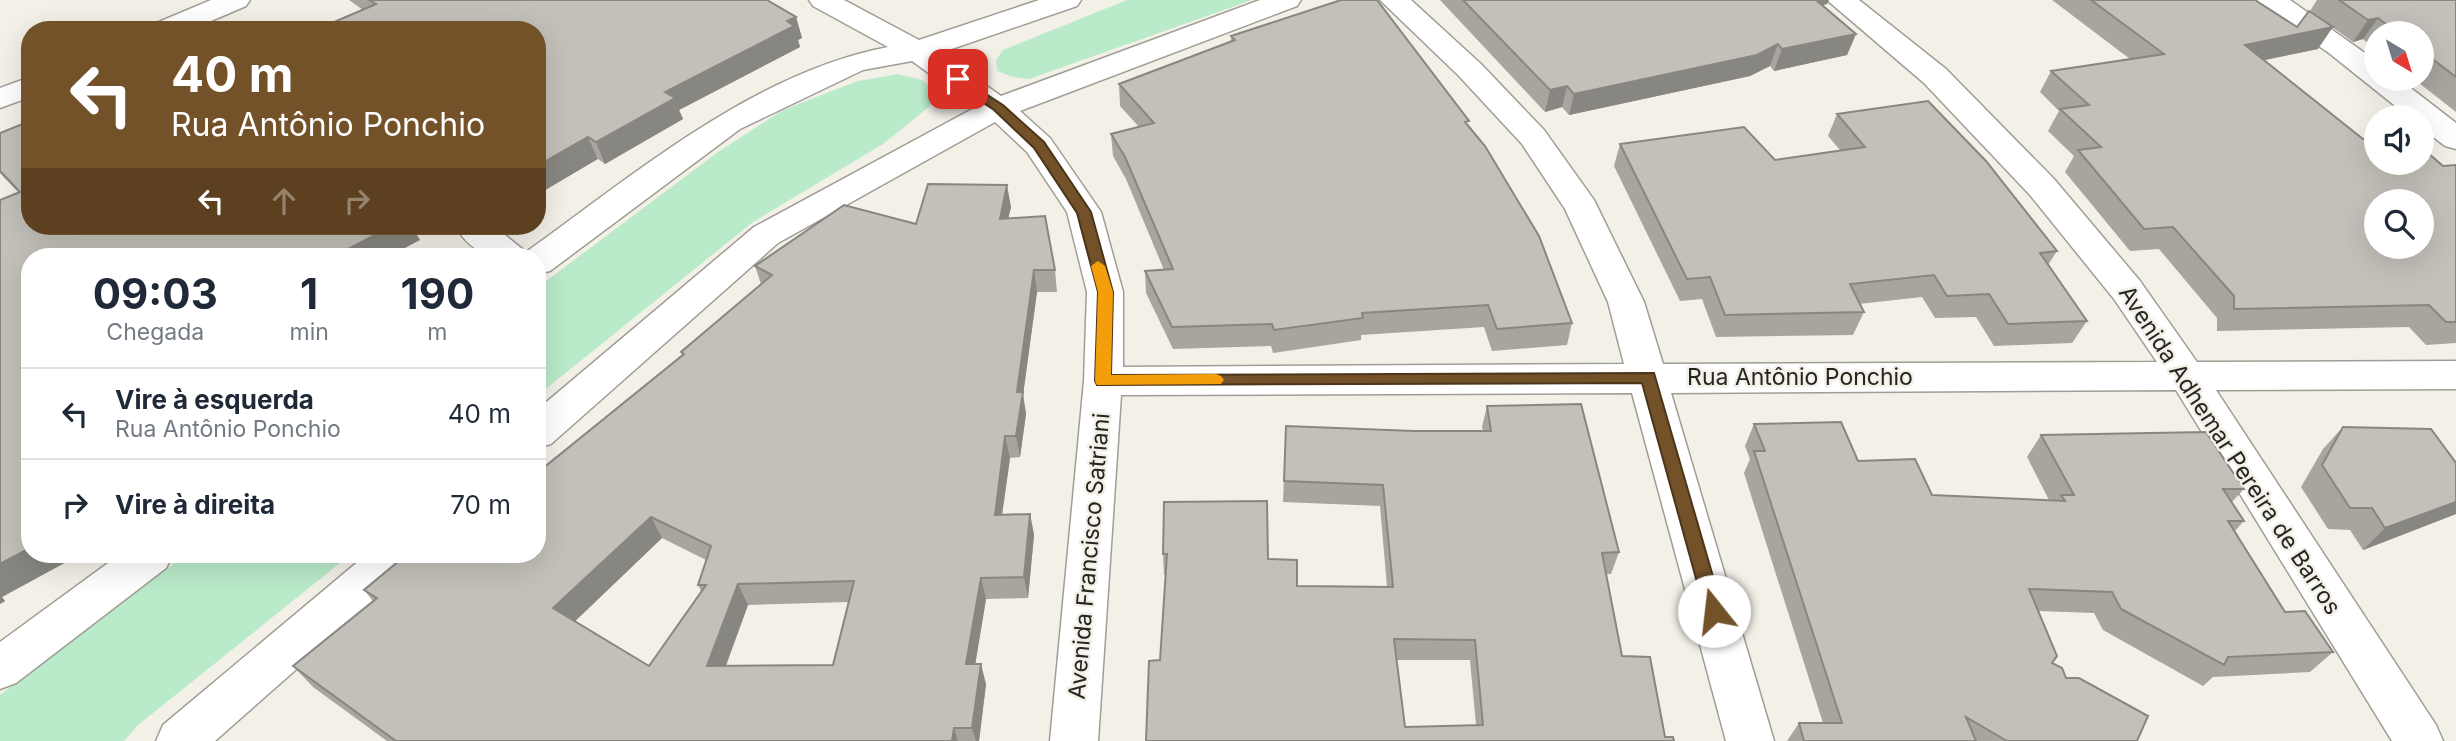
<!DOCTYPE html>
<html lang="pt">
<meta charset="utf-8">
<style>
body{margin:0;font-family:Inter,sans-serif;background:#f2f2f3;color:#1f2937;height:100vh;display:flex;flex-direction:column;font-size:26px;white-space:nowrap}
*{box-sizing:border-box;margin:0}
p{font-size:23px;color:#747a83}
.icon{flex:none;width:38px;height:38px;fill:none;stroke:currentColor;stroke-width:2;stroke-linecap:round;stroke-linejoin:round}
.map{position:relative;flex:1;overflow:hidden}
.details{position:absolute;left:21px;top:248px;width:525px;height:315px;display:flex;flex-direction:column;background:#fff;border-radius:28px;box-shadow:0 7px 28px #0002}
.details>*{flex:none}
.guide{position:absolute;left:21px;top:21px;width:525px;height:214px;border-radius:28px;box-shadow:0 7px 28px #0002;background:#735129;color:#fff;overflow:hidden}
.needle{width:46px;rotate:142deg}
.buttons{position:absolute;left:2364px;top:21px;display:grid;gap:14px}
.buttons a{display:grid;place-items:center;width:70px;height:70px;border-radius:50%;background:#fff;box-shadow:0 7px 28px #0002;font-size:35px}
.pin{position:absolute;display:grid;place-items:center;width:60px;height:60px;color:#fff;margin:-30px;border-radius:14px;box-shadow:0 4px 10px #0006}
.me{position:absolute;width:77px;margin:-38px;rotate:344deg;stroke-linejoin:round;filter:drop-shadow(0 0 5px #0008)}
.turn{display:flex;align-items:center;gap:24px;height:147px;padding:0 35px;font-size:32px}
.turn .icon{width:91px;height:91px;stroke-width:2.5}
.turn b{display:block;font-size:49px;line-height:60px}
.lanes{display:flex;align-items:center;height:66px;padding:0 35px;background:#0003;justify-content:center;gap:35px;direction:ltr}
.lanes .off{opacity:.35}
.eta{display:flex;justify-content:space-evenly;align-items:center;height:119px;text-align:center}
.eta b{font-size:42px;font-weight:700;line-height:49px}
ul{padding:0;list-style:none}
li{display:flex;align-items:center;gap:21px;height:91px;padding:0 35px;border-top:2px solid #e0e1e3}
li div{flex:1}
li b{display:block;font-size:26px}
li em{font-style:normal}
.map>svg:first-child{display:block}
.green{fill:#b9eaca}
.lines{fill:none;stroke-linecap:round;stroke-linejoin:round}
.minor-casing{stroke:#a09d95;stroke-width:3}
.minor{fill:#fff;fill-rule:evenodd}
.wall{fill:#a7a59e;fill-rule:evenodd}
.shaded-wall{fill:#888681}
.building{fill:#c2c0b8;stroke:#888681;stroke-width:2;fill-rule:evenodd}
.route{fill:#735129;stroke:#4b351b;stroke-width:2}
.slow{fill:#f59e0b}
.labels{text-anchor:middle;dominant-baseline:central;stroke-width:5;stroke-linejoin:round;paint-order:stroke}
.street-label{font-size:23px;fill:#262522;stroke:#f3f0e8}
</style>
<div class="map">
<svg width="2456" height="741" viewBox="0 0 2456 741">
<rect width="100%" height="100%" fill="#f3f0e8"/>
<path class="green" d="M1127,0h125l-223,79 -16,-2 -16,-6 -1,-11 7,-10z
M898,74l24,6 11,10 -3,16 -47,38 -130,78 -216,174v-108l181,-136 65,-42 75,-29z
M185,555h165l-212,170 -14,16h-124v-46z"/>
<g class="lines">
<g class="minor-casing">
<path id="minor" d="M211,0h39l-4,6 -56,24h-41l5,-6z
M809,0h35l75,40 120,-40h42l-4,6 -137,47 61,43 259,-96h41l-4,6 -277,105 30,27 51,74 22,80v75l501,-3 -16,-62 -43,-93 -43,-65 -63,-68 -79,-76h31l70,64 63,66 50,70 50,102 19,62 494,-2 -43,-63 -84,-104 -106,-112 -97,-83h32l87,69 108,110 86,102 57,81 259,-1v28l-240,1 220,335 7,16h-51l-216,-351 -505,3 103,348h-48l-94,-348 -511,2 -23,346h-48l34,-360 3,-89 -20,-80 -40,-60 -32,-30 -217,121 -227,201 -14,4v-38l217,-183 222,-120 -64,-46 -49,9 -123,59 -190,142 -13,3v-17c-37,0 -60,5 -82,-31h39l32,26c109,-78 227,-179 362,-205l-75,-41z
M2257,0h33l86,61v18h23l57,44v26l-11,-3 -23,-18v-11h-13l-80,-64 -68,-47z
M30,77v20l-30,11v-20z
M119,555h54l-7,13 -150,115 -16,6v-47z
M366,555h52l-7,13 -196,173h-59l7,-16z"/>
</g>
<use href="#minor" class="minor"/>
</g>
<path class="wall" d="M349,0h418l29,17 6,21 -4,2 2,7 -121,63 4,9 -78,45 -7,-5 -61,-129h-216l-1,-2 43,-18z
M1440,0h389l-2,4 -5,1 34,29 -9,21 -73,16 -4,-5 -20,10 -181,39 -7,-8 -17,5z
M2052,0h203l63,49 -55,11 100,79 80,27 13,-1v178l-30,2 -17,-18 -192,4v-13l-58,-69 -29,2 -65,-79 9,-16 -26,-25 11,-20 -19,-19 11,-21 79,-12z
M2317,0h139v112l-42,-33h8v-46h-46v17l-13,-11 -10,3 -43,-31z
M1231,36l237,89 104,198 -5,22 -75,6 -8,-24 -123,8v5l-88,13 -2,-7 -98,3 -27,-56 -1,-22 19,-1 -38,-91 -13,-23 -2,-22 28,-7 -19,-21 -1,-22 112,-43z
M1837,114l220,137 -9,14 39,56 -15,22 -78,3 -18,-29 -41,1 -13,-21 -63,7 5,8 -11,23 -137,2 -14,-38 -22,2 -66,-135 6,-22 155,16 65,-10 -12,-14z
M0,133l30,93h381l9,14 -390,17v298h49l-77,42 3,4 -5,3 18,-412 -18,-19z
M1011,207l-3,11 47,52 2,22h-20l-14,103 3,19 -6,43 -10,1 -8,57 28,-1 4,21 -6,63 -42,1 -11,65 11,20 -7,57h-592l-74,-54 -20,-21 80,-65 -9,-11 173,-35v-82l145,-118 -1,-3 80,-68 -6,-18 161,-42zM662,538l44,22 -8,25 3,6 -52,75 -74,-45zM849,602l-16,63 -107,1 22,-61z
M1487,406l132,146 -8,22h-5l16,82 43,81 -519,4 14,-81 6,-85h-2l-1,-21 105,5 29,27 90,1 -7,-81 -97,-4 3,-76 128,5h69l-1,-4zM1396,660h74l6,65 -71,2z
M1754,424l104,37 74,34 117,5 -22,-43 14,-22 203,54 -12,13 12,19 -9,10 50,81 48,40 -23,20 -97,5 -10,9 -100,-56 -9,-17 -56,-2 14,52 14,15 71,63h-350l12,-18h24l-79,-250 6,-14 -5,-13z
M2343,427l113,36v51l-93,36 -13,-20 -22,-1 -27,-42 22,-38z"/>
<path class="shaded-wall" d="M1802,0h27l-2,4 -29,8z
M796,17l6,21 -4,2 2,7 -121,63 4,9 -78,45 -9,-22 69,-50z
M2378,18l-15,21 -10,3 15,-22z
M2333,27l-15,22 -87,18 14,-22z
M1856,34l-9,21 -73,16 8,-22z
M1778,44l-8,22 -20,10 -181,39 5,-21z
M1567,86l-5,21 -17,5 5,-22z
M588,137l10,22 -61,36v-29z
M1007,185l4,22 -8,34 -3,-22z
M392,226h19l9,14 -32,17h-55z
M1034,270l3,22 -14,103 3,19 -6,43 -4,-21 1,-44z
M1005,436l5,22 -11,78 -4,-21z
M2456,502v12l-93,36 22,-22z
M1030,514l4,21 -6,63 -4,-21z
M651,517l11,21 -95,91 -14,-21z
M30,548v7h49l-77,42 3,4 -5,3v-40z
M981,578l5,21 -14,85 -6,-20z
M738,584l10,21 -30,81 -11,-20z
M981,664l5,20 -7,57h-3l-4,-13z
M954,728l4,13h-6z"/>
<path class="building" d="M369,0h398l29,17 -9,4 7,5 -129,66 10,6 -79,44 -8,-5 -51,29v-136h-215l-2,-2 56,-24z
M1341,0h36l92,121 -4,1 20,24 54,90 33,87 -75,6 -9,-24 -126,8 1,5 -89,12 -2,-6 -100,3 -27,-56 28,-2 -48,-112 -14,-23 43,-11 -35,-39 116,-44 -4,-4z
M1463,0h353l40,34 -74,15 -4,-5 -21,11 -183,39 -7,-8 -17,4z
M2091,0h164l42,27 12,-16 24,16 -88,18 118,94 13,-1v25h46v-15l21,18 13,-1v157h-10l-17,-17 -195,4v-13l-61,-69 -29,2 -66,-79 23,-3 -41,-38 29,-4 -38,-34 113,-17zM2376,201h46v46h-46z
M2339,0h117v77l-34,-26v-18h-24l-20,-15 -10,2z
M1928,101l58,60 71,90 -17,2 47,68 -79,3 -19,-30 -42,2 -13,-21 -84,9 14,28 -139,3 -15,-38 -23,2 -67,-135 124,-17 31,33 90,-13 -28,-33z
M30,121v105h362l-59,31h-303v291l-30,16v-364l20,-8 -20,-21v-38z
M928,184l79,1 -7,34 45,-3 10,54h-21l-17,122h6l-7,44h-11l-10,79 35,-1 -6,63 -43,1 -15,86h15l-9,64h-18l-2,13h-556l-103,-75 84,-68 -13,-8 42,-35h30l5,3 5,-3h91v-76l2,-1h-2v-5l147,-119 -3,-2 91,-77 -17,-9 89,-61 72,19zM651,517l60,29 -13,39h8l-57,81 -96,-58zM854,581l-21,84 -126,1 31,-82z
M1581,404l38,148 -17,1 20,103 28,1 15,80h8l1,4h-528l3,-80 11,-1 7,-106h-4l1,-52 103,-1 1,58 29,1v26l96,1 -10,-102 -99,-4 2,-55 128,5h77l-4,-25zM1394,639l81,1 8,85 -78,2z
M1841,422l17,39 57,-2 17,36 133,6 -4,-6h13l-33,-60 165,-3 38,57h-21l21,32h-16l57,91 20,-1 28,41 -105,5 -4,8 -103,-56 -9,-17 -83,-3 28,67 -5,7 10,5 4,10h13l69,38 -11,25h-130l-41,-24 10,24h-172l-5,-18h43l-88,-272h11l-11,-27z
M2343,427l88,2 25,34v39l-71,26 -13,-20h-22l-28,-43z"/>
<path class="route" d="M958,76l45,29 41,37 47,70 22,80 -2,83 543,-2 69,238 -2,6 -7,2 -7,-2 -2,-6 -63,-228 -545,2 -2,-4 3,-89 -21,-79 -43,-65 -40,-38 -41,-28v-5z"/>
<path class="slow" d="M1098,261l7,5 8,26 -2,83 105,-1 5,2 3,4 -3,4 -124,1 -2,-4 3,-89 -7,-26z"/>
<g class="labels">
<g class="street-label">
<text x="1800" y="377">Rua Antônio Ponchio</text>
<text transform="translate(2230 450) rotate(57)">Avenida Adhemar Pereira de Barros</text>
<text transform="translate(1089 556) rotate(-85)">Avenida Francisco Satriani</text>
</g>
</g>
</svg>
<div class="buttons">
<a><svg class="needle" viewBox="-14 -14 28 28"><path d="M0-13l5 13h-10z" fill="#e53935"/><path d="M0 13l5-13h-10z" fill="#747a83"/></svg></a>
<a><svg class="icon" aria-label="sound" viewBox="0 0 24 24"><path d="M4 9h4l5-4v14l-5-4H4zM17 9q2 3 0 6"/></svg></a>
<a><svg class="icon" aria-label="search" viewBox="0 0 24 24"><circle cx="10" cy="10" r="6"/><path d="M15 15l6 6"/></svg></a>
</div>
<div class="pin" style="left:958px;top:79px;background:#d93025"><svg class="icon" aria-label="arrive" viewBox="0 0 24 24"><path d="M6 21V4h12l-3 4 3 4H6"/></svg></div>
<svg class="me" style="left:1714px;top:611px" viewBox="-20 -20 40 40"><circle r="19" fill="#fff"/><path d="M0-13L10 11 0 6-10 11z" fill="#735129"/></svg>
<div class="guide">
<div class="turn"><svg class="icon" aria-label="left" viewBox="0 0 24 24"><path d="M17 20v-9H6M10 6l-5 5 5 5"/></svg><div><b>40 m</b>Rua Antônio Ponchio</div></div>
<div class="lanes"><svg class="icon" aria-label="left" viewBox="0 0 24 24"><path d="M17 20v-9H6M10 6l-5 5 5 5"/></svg><svg class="icon off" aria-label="ahead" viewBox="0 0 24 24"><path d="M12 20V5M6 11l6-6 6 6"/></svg><svg class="icon off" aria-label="right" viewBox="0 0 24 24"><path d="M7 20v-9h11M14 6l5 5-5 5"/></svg></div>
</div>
<section class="details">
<div class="eta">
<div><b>09:03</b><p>Chegada</p></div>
<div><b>1</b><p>min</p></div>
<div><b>190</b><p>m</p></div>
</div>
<ul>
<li><svg class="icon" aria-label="left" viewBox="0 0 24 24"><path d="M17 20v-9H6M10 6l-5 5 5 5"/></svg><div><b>Vire à esquerda</b><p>Rua Antônio Ponchio</p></div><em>40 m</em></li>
<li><svg class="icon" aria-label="right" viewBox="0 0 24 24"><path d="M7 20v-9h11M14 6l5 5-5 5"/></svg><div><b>Vire à direita</b></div><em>70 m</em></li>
</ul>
</section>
</div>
